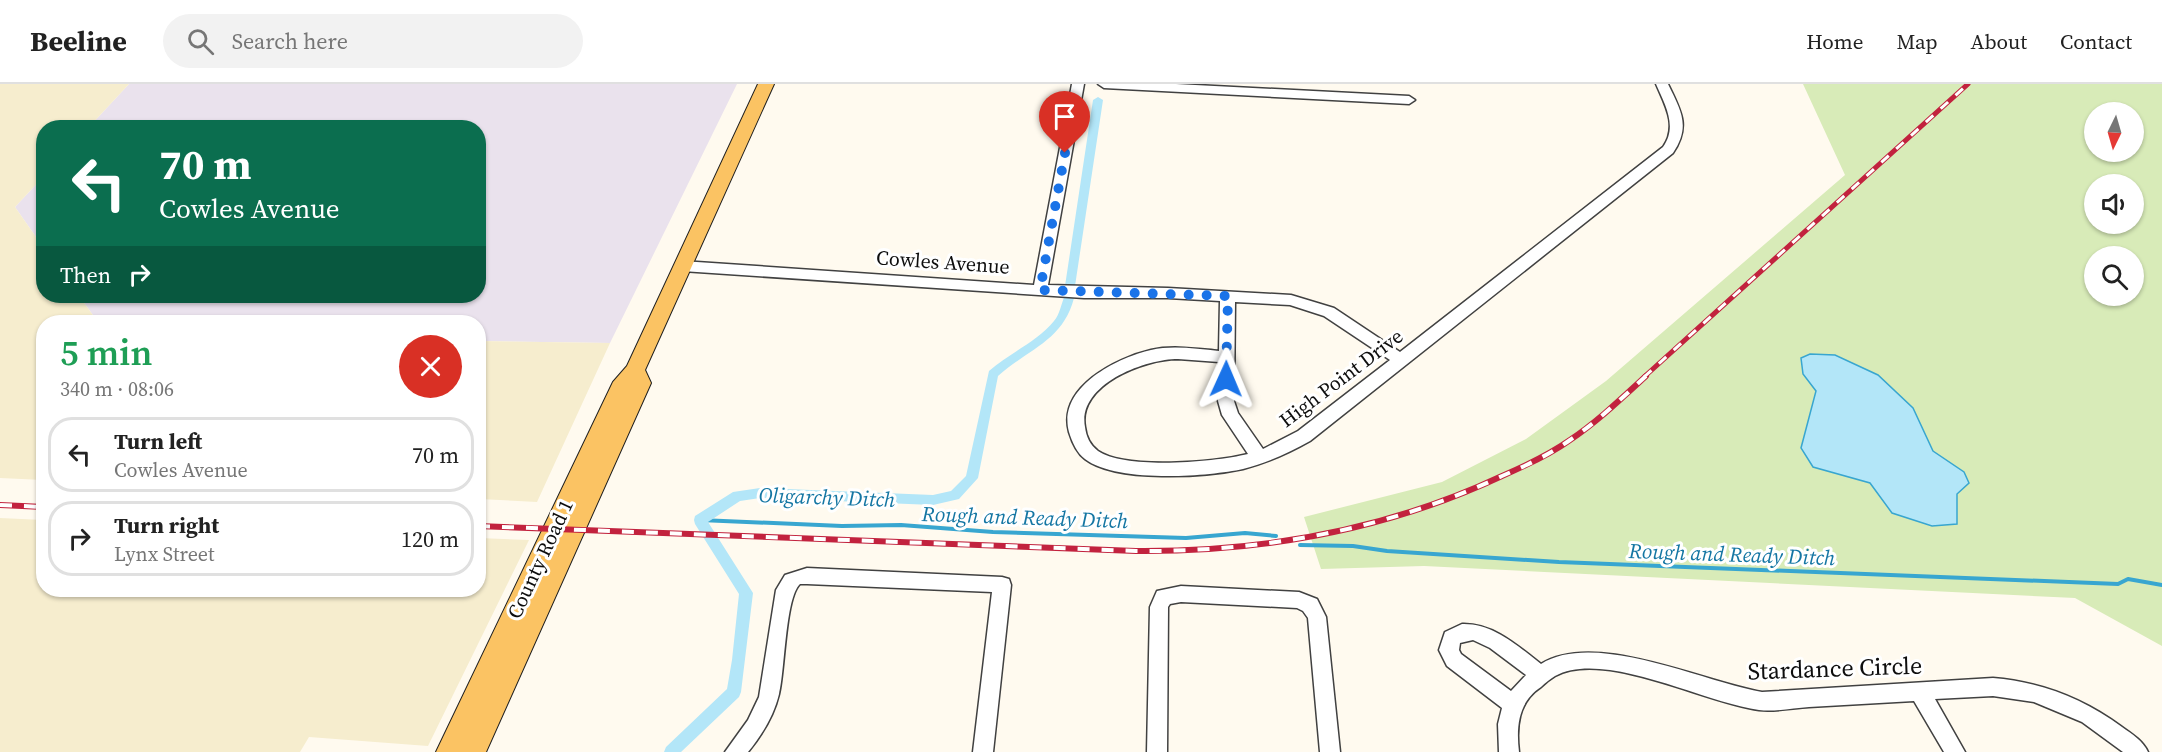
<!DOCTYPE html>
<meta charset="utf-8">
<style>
body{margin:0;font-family:"Source Serif 4",serif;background:#f2f2f2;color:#222;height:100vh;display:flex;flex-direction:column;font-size:22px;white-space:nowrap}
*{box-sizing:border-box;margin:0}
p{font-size:20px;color:#767676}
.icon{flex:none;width:33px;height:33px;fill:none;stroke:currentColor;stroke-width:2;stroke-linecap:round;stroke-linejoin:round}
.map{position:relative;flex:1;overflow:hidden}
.side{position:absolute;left:36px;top:231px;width:450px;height:282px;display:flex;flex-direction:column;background:#fff;border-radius:24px;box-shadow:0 2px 4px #0004}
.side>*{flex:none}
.hud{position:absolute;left:36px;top:36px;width:450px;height:183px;border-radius:24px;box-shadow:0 2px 4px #0004;background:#0b6e4f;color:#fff;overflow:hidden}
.needle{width:39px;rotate:185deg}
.fabs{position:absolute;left:2084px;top:18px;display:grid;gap:12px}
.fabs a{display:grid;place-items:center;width:60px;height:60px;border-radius:50%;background:#fff;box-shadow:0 2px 4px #0004;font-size:30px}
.pin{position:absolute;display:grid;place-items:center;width:51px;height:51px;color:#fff;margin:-62px -26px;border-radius:50% 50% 50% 0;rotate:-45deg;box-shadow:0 0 6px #0007}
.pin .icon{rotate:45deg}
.me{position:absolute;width:66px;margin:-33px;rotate:1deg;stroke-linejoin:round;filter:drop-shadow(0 0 4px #0008)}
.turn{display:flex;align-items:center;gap:21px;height:126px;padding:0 24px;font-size:27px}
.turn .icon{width:78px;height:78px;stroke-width:2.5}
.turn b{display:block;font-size:42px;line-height:51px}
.then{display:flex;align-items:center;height:57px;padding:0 24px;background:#0003;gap:12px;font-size:22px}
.round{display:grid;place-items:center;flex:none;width:63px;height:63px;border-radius:32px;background:#f2f2f2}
.overview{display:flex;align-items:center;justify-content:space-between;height:102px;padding:0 24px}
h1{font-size:36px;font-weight:600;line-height:45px;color:#1e9e55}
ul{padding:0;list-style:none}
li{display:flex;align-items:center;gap:18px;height:75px;margin:0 12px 9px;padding:0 12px;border:3px solid #e0e0e0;border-radius:24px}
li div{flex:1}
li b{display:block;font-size:22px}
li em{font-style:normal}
header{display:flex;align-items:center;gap:36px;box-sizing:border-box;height:84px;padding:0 30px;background:#fff;border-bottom:2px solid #e0e0e0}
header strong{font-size:28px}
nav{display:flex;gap:33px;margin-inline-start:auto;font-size:21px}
.search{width:420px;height:54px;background:#f2f2f2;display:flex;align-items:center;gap:15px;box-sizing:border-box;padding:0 21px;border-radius:33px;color:#767676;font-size:22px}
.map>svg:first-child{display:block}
.industrial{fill:#eae2ed}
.farmland{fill:#f6edce}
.green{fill:#d8ebb8;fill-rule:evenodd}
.water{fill:#b3e6f8;stroke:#38a6d0;stroke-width:1.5}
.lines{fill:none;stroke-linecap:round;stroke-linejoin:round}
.stream{stroke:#38a6d0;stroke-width:4}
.canal{fill:#b3e6f8;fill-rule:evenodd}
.minor-casing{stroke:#414141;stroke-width:3}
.major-casing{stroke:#1f1f1f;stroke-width:2}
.minor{fill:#fff;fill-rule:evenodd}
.major{fill:#fbc363;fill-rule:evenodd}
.rail-far1-casing{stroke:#c2223e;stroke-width:5}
.rail-casing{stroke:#c2223e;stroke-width:6}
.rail-far1{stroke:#fff;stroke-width:3;stroke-dasharray:10;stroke-linecap:butt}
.rail{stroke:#fff;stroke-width:4;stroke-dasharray:12;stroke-linecap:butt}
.route{stroke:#1a73e8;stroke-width:10;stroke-dasharray:0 18}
.labels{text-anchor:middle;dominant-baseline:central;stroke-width:6;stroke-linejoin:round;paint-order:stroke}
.street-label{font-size:20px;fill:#0e0e0e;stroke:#fff}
.water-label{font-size:21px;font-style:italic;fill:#1476a3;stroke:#fff}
.near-street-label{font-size:24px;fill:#0e0e0e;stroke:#fff}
</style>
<header>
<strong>Beeline</strong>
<div class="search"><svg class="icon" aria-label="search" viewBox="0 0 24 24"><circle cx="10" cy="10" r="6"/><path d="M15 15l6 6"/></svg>Search here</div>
<nav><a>Home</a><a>Map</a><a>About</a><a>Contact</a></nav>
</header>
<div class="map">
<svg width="2162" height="668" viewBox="0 0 2162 668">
<rect width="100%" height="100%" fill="#fffaef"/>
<path class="industrial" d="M129,0h608l-127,259 -131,-2 -1,-19h-380l-19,-26h399v-168l-389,-1z
M43,93v70l-28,-40z"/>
<path class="farmland" d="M0,0h129l-40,43 -45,1 -1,49 -28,30 28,40 1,49h35l19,26h-54l-1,158 -43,-2z
M479,257l131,2 -73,159 -58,-3z
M0,434l43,2 1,70h434l1,-52 50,2 -101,206 -119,-9 -9,15h-300z"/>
<path class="green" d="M1803,0h359v562l-87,-48 -651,-32 -103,3 -17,-52 138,-35 84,-43 80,-58 239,-206zM2094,28h39v40h-39zM2094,100h39v40h-39zM2094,172h39v40h-39z"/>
<path class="water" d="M1810,270l25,1 43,20 35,33 20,43 31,21 5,11 -12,11v30l-25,2 -40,-13 -22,-30 -57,-16 -12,-19 15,-57 -13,-17 -2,-16z"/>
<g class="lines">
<path class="stream" d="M700,436l142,6 59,-1 92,7 193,6 59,-5 31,3
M1300,461l53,1 34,5 172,11 559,22 10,-5 34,6"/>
<path class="canal" d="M1098,13l5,3 -28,186 -5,4 -5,-4 28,-186z
M1069,210l5,4c-11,43 -46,51 -76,78l-20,102 -19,21 -26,6 -173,-7 -20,3 -32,21 45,71 -12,99 -2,5 -58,55h-17l2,-5 61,-58 5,-29 7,-66 -44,-70 -1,-4 1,-4 38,-24 27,-4 173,7 18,-4 15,-15 23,-105c20,-18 48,-29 65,-50 6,-7 7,-17 11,-26z"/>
<g class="minor-casing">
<path id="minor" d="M1072,0h12l-36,201 120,3 123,7 43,13 66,44 263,-205c15,-21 2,-42 -7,-63h12c13,27 23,42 5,69l-363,288c-21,12 -44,22 -67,28 -37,8 -127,14 -158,-10 -8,-6 -13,-17 -16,-27 -12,-44 47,-74 82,-82 22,-5 46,-1 68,1l1,-50 -52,-3h-84l-402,-27 -7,-5 7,-5 352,24zM1235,218l55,3 34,11 66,44 -92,71 -35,18 -25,-36 -4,-12zM1178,275l41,3 -1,39 4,14 26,39c-33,8 -122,16 -150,-3 -8,-6 -12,-15 -13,-24 -8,-42 59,-68 93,-68z
M1098,0h78l233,12 6,4 -6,4 -305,-16z
M807,484l195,9 7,2 2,6 -18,167h-20l19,-160 -185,-8h-7c-15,14 -15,87 -21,110 -5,21 -17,41 -31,58h-23l23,-32 11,-23 17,-107 9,-15z
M1181,502l118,6 18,7 9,18 14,135h-20l-12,-134 -5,-7 -6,-3 -116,-6 -11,2 -2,3 -1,145h-20l3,-145 7,-16z
M1462,540c31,-1 56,22 79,40 54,-34 162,18 221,28l231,-14c48,4 90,20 129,49 10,7 21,14 26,25h-25l-41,-30 -48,-20 -41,-6 -58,3 30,53h-21l-30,-51c-35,2 -70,4 -105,6 -16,1 -34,5 -50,3 -54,-7 -155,-61 -204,-34 -5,3 -10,7 -14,11 -23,15 -25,40 -22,65h-20l-1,-28 4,-16 -55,-42 -8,-16 6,-18zM1473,556l17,8 36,27 -15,16 -50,-37 -2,-4 1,-7z"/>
</g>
<g class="major-casing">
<path id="major" d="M758,0h16l-129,286 6,13 -165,369h-50l177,-370 14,-16z"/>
</g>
<use href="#minor" class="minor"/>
<use href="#major" class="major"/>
<g class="rail-far1-casing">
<path id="rail-far1" d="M1644,293l324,-293"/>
</g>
<g class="rail-casing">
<path id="rail" d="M0,421l44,2
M478,442l658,25c126,1 251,-21 366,-75 23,-10 47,-21 68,-36 27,-18 52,-42 76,-64"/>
</g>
<use href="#rail-far1" class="rail-far1"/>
<use href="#rail" class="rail"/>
</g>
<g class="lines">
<path class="route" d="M1065,69l-25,137 188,6 -2,83"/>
</g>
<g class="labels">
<g class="street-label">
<text transform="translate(943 178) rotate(4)">Cowles Avenue</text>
<text transform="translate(1341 294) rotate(-37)">High Point Drive</text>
<text transform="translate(540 475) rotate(-65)">County Road 1</text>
</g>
<g class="water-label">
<text transform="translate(827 413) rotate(2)">Oligarchy Ditch</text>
<text transform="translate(1025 433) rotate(2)">Rough and Ready Ditch</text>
<text transform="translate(1732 470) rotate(2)">Rough and Ready Ditch</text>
</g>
<g class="near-street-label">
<text transform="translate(1835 584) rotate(-2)">Stardance Circle</text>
</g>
</g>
</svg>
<div class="fabs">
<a><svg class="needle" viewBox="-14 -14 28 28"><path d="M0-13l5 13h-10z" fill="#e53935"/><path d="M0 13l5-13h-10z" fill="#767676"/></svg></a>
<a><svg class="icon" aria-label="sound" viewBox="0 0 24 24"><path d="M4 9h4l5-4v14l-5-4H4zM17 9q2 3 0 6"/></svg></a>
<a><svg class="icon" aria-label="search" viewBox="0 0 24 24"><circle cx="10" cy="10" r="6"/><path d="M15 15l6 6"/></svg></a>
</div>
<div class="pin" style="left:1065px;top:69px;background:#d93025"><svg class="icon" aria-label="arrive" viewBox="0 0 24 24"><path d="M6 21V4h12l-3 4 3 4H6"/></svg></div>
<svg class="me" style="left:1226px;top:295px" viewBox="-20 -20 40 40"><path d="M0-17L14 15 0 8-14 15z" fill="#1a73e8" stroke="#fff" stroke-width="4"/></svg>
<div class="hud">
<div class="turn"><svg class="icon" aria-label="left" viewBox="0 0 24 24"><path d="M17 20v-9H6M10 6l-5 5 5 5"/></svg><div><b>70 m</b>Cowles Avenue</div></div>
<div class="then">Then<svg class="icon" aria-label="right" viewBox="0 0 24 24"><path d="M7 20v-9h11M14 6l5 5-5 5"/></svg></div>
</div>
<section class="side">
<div class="overview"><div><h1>5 min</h1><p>340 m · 08:06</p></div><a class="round" style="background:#d93025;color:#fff"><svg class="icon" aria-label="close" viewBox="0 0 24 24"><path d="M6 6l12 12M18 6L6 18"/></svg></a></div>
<ul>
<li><svg class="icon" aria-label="left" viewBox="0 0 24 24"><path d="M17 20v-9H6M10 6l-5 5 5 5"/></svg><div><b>Turn left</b><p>Cowles Avenue</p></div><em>70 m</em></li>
<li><svg class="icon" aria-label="right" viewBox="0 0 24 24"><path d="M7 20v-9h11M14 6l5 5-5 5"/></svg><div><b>Turn right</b><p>Lynx Street</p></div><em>120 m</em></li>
</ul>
</section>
</div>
